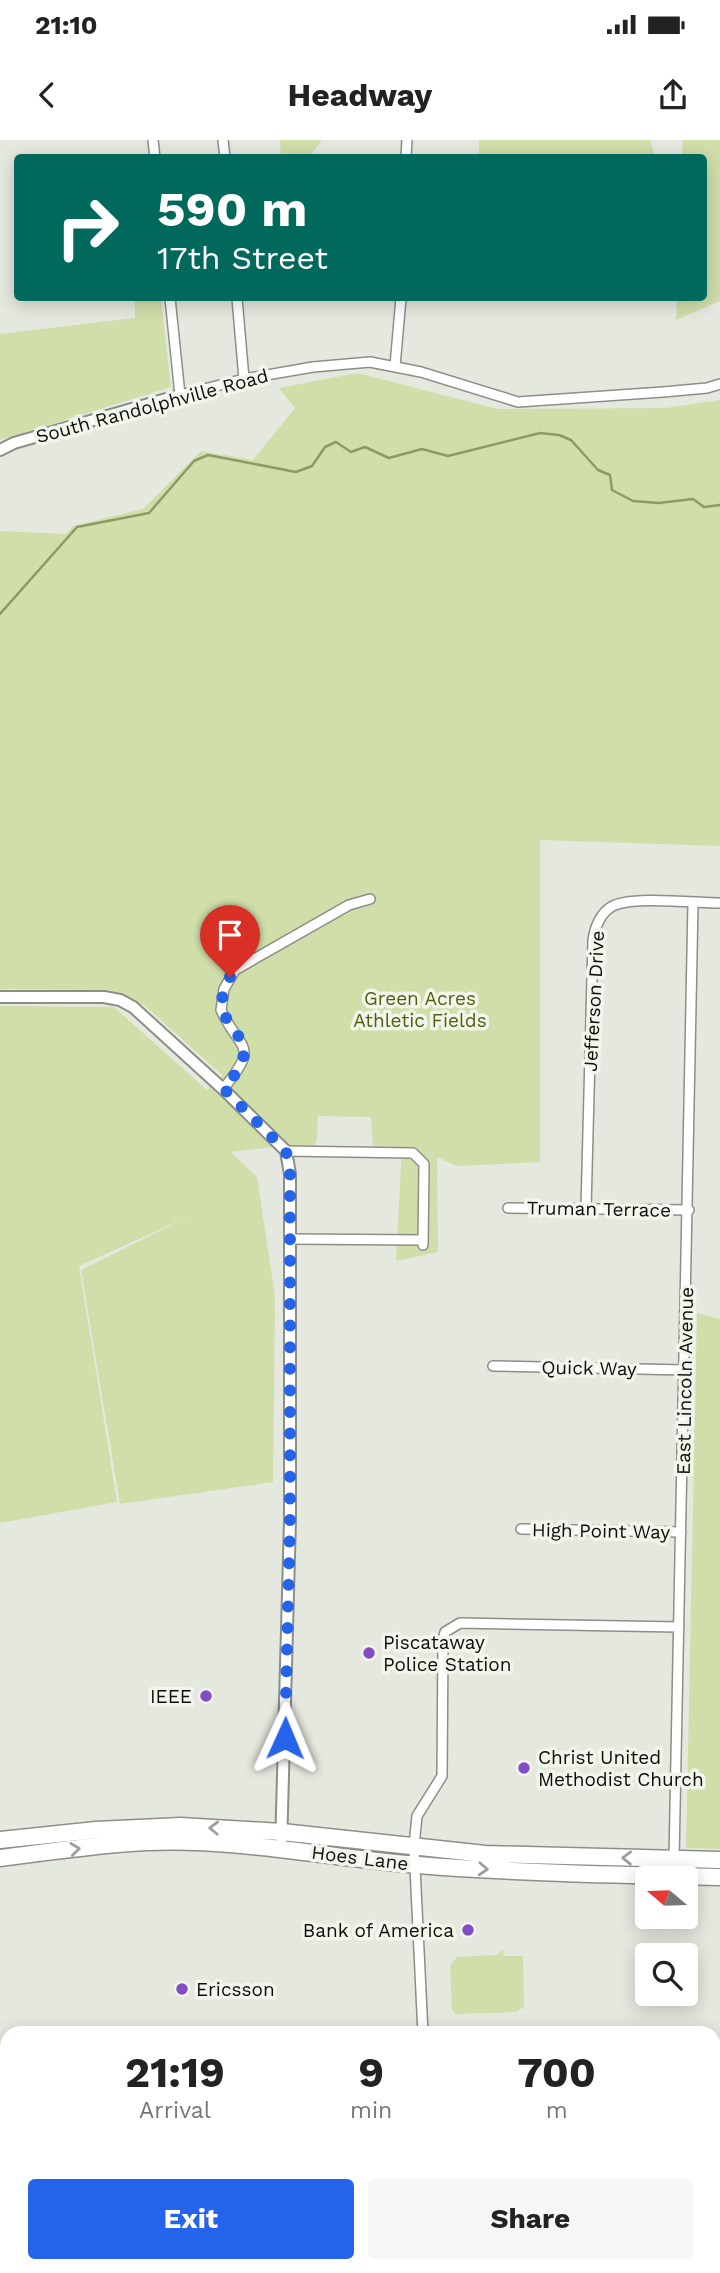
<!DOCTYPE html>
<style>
body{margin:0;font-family:"Work Sans",sans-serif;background:#f6f6f6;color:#222;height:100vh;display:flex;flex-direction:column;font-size:26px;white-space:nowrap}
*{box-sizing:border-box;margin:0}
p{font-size:23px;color:#767676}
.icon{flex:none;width:38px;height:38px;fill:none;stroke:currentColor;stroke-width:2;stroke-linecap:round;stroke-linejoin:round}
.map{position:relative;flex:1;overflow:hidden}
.drawer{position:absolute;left:0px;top:1886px;width:721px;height:247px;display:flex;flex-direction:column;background:#fff;border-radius:21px 21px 0 0;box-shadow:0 4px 18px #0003}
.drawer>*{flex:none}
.top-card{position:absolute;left:14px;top:14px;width:693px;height:147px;border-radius:7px;box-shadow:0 4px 18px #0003;background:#00695c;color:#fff;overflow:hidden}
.needle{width:46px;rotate:289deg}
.controls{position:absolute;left:635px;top:1726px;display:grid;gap:14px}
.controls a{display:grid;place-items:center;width:63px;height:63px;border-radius:7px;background:#fff;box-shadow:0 4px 18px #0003;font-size:35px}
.pin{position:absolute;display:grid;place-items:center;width:60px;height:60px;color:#fff;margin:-72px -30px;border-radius:50% 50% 50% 0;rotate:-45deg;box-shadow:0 0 7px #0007}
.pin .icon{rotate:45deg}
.me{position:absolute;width:77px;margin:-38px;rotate:1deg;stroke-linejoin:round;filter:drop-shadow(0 0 5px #0008)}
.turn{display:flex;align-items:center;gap:24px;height:147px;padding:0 28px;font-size:32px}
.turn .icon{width:91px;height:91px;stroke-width:2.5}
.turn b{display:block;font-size:49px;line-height:60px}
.eta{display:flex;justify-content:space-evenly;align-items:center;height:119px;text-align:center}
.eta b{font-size:42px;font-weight:700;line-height:49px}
.cta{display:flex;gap:14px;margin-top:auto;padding:14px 28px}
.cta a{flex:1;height:80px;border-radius:7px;background:#2563eb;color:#fff;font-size:28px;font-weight:700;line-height:80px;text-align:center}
.cta a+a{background:#f6f6f6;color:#222}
.status{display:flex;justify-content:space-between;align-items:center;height:49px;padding:0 35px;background:#fff;direction:ltr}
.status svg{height:19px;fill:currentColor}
header{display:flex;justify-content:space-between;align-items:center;height:91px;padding:0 28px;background:#fff;font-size:32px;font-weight:700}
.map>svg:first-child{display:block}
.green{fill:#d0deaa}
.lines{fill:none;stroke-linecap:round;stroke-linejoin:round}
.stream{stroke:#8d9a65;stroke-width:2.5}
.minor-casing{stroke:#8c8f86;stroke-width:12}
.tertiary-casing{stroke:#8c8f86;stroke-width:14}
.trunk-casing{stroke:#8c8f86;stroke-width:19}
.minor{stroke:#fff;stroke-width:9}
.tertiary{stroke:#fff;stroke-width:10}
.trunk{stroke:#fff;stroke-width:16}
.oneway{stroke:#9e9f9d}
.route{stroke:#2563eb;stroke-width:12;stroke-dasharray:0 21.6}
.poi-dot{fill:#814ec6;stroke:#f2f5eb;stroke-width:2.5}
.labels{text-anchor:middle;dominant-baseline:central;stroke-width:7;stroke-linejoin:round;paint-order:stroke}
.street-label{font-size:19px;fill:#0d0e0a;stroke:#f2f5eb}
.park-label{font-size:19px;fill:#515f0d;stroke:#f2f5eb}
.poi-label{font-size:19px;fill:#0d0e0a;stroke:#f2f5eb;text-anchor:start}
</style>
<div class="status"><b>21:10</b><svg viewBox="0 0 49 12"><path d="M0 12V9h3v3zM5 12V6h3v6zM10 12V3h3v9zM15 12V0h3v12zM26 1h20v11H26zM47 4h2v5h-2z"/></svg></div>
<header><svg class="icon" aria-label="back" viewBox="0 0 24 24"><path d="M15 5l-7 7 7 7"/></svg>Headway<svg class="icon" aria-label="share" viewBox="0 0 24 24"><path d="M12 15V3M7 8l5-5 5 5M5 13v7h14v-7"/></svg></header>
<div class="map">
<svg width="720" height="2133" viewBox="0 0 720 2133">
<rect width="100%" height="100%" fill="#e5e8de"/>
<path class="green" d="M280,0h41v2l-12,15 -28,1z
M479,0h171l5,17h-176z
M683,0h37v161l-44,19 1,-22h27v-140l-22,-1z
M135,158h26l10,89 -171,53v-106l135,-16z
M357,233l141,36 168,-1 54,-8v446l-180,-6v322l-83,4 -20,-9 1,95 -42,9 6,-114 -29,-1 -2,-29 -53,-1 -1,23 -3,6h-24l-59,7 26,25 18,119 -2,186 -153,22 -39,-234 111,-55 -113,51 38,236 -117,21v-517l114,1 93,83 16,-14 -78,-70 -34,-16 -111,-1v-458l66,3 7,-8 70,-17 58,-58 52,9 42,-52 -16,-20z
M697,1173l23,6v530l-34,-1z
M503,1809l1,7h19l1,51 -8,5 -61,2 -3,-5 -2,-43 7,-9 40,-2z
M714,2121h6v12h-183v-3l77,-4h100z"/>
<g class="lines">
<path class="stream" d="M0,474l77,-87 72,-14 45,-52 14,-6 88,17 16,-6 13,-19 11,-5 15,10 14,-5 24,11 33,-9 26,7 92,-23 19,2 12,5 27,30 12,5 2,15 21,11 26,2 34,-4 11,8 16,-2"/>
<g class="minor-casing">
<path id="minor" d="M153,0l2,18
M223,0l2,18
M406,18l1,-18
M170,158l10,97 64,-16 69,-12 57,-5 51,10 97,30 145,-10 44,-4 13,-4
M237,158l7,81
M395,226l6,-68
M223,949c38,-46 17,-37 -2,-79l3,-21 11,-19 114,-65 21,-6
M286,1011l127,2 11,11 -1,81
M508,1068l181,2
M586,1069l7,-269c2,-13 6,-25 18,-33 19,-12 85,-4 109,-4
M289,1099l134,1
M493,1226l192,4
M521,1389l160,3
M674,1719l19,-956
M423,1894l-9,-188 3,-30 25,-40 1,-136 2,-8 15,-9 219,4
M325,2133l1,-7"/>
</g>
<g class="tertiary-casing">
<path id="tertiary" d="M0,310l14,-7 166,-48
M0,857h104l16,3 13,7 90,82 63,62 4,23v346l-9,328"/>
</g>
<g class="trunk-casing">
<path id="trunk" d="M0,1700l96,-10 85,-4 101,6 203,22 235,6
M0,1718c49,-6 99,-14 148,-16 91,-4 180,16 270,23 100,8 201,10 302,12"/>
</g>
<use href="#minor" class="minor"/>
<use href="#tertiary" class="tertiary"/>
<use href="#trunk" class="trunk"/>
</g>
<defs><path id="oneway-chevron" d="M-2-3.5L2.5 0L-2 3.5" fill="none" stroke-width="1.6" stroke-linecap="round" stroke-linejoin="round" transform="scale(1.75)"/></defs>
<g class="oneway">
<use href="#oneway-chevron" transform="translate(214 1688) rotate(-178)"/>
<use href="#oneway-chevron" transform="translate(75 1709) rotate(-7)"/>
<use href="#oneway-chevron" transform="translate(627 1718) rotate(-179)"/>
<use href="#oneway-chevron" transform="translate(483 1729) rotate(3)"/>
</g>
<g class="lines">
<path class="route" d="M230,837c-27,47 24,52 12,85 -3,10 -12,18 -19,26l63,63 4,23v346l-5,218"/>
</g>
<g class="poi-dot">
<circle cx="369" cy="1513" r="7"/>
<circle cx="206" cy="1556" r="7"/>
<circle cx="524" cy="1628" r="7"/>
<circle cx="468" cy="1790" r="7"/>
<circle cx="182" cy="1849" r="7"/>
</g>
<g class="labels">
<g class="street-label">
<text transform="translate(152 266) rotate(-15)">South Randolphville Road</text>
<text transform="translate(594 861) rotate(-87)">Jefferson Drive</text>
<text transform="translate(599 1069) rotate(1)">Truman Terrace</text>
<text transform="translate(589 1228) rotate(1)">Quick Way</text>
<text transform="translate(685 1241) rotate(-89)">East Lincoln Avenue</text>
<text transform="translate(601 1391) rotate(1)">High Point Way</text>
<text transform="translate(360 1718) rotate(7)">Hoes Lane</text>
</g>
<g class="park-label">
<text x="420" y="858">Green Acres<tspan x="420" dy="22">Athletic Fields</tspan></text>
</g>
<g class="poi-label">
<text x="383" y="1502">Piscataway<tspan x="383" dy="22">Police Station</tspan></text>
<text x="192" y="1556" text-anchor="end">IEEE</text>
<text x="538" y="1617">Christ United<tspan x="538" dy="22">Methodist Church</tspan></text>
<text x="454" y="1790" text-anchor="end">Bank of America</text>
<text x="196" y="1849">Ericsson</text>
</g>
</g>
</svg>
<div class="controls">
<a><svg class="needle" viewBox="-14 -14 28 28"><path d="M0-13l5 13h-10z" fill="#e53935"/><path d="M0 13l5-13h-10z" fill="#767676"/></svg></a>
<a><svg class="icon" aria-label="search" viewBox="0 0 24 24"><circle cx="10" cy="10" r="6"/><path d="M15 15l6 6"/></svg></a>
</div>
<div class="pin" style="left:230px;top:837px;background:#d93025"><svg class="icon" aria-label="arrive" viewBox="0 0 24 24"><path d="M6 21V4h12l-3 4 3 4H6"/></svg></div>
<svg class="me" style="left:285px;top:1598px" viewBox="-20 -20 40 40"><path d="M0-17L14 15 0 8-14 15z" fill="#2563eb" stroke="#fff" stroke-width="4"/></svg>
<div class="top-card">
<div class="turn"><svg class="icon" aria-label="right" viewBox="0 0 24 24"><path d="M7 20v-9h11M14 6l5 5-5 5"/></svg><div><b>590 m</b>17th Street</div></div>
</div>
<section class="drawer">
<div class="eta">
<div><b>21:19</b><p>Arrival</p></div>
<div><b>9</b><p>min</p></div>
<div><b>700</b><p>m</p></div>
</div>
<div class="cta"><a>Exit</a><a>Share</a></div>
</section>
</div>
